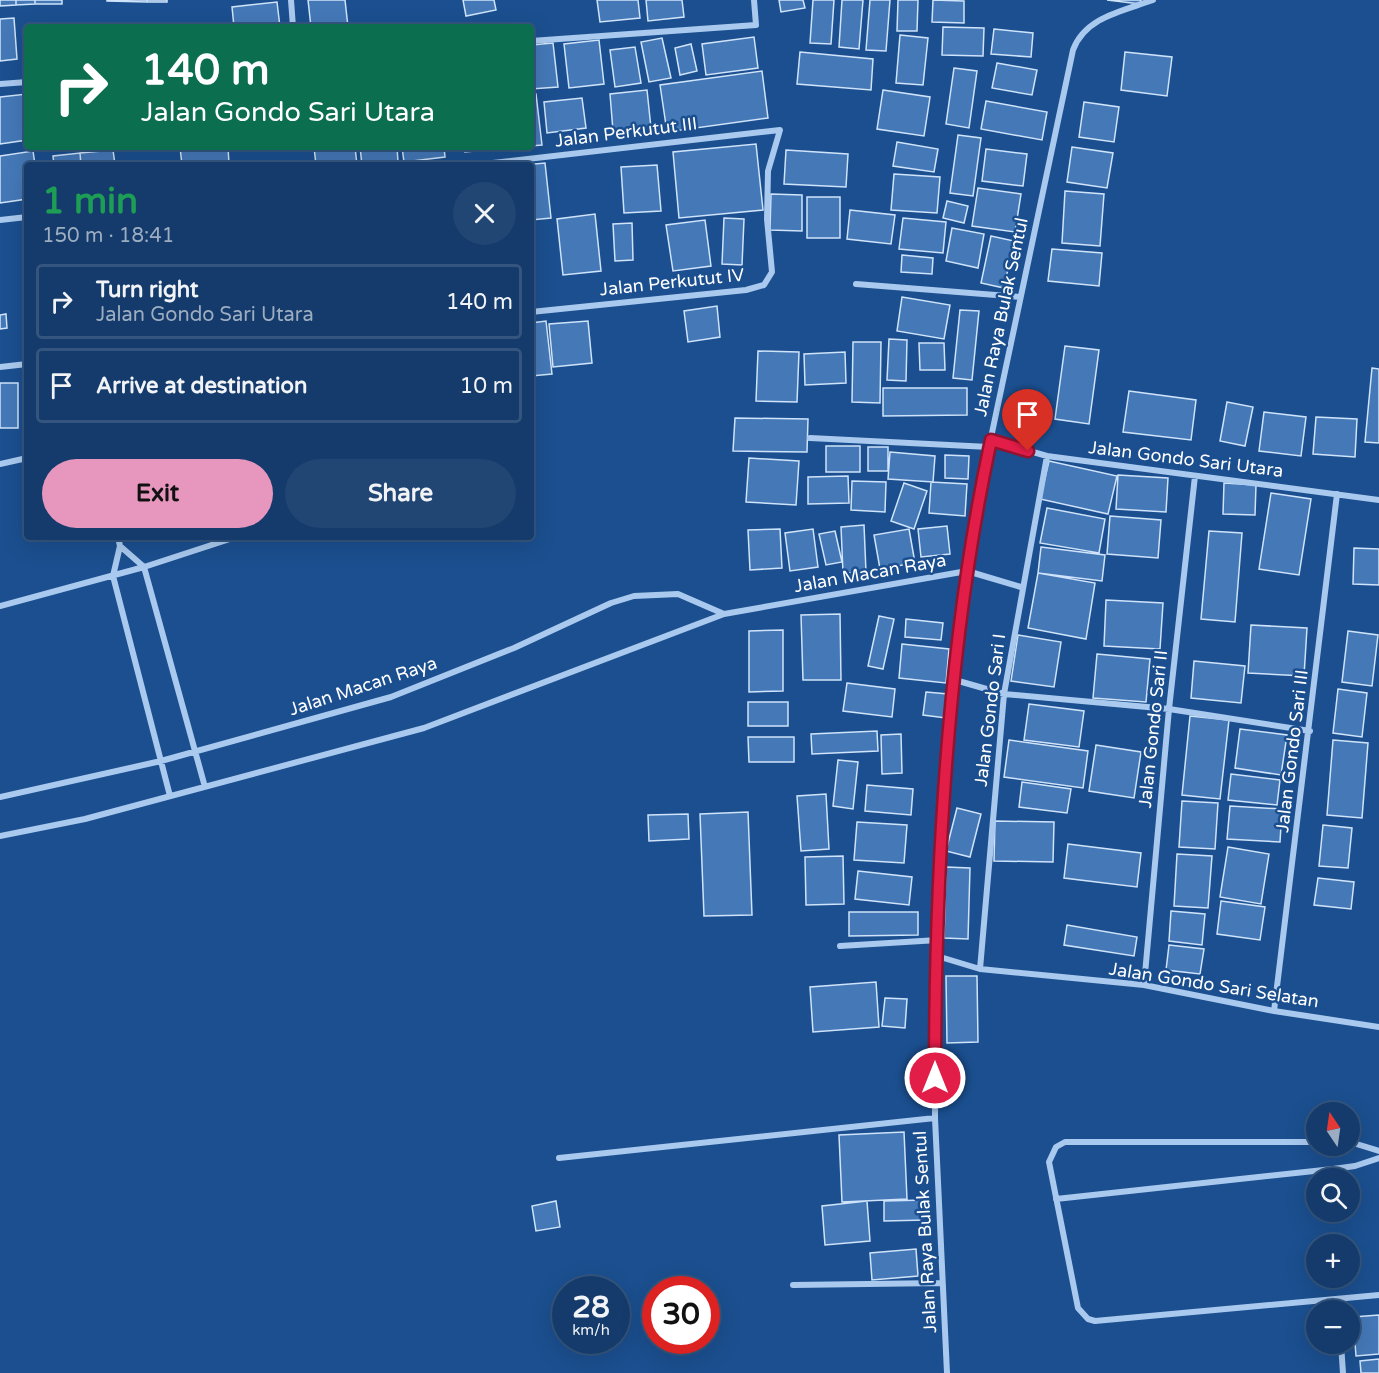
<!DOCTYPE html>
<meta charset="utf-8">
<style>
body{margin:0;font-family:"Varela Round",sans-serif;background:#214673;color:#f1f3f6;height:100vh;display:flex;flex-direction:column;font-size:22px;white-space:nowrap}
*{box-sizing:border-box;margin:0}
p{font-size:20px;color:#9dadc1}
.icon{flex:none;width:33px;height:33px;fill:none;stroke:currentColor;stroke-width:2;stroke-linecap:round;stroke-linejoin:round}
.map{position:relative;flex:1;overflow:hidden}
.details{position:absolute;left:24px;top:162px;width:510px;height:378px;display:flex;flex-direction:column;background:#143b6b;border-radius:6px;box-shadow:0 6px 24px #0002,0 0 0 2px #33557e}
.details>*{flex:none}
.banner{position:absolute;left:24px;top:24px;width:510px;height:126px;border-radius:6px;box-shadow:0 6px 24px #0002,0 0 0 2px #33557e;background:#0b6e4f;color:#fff;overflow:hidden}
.needle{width:39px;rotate:347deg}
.buttons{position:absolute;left:1306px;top:1102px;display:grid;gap:12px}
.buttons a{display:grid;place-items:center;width:54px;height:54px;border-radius:50%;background:#143b6b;box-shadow:0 6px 24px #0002,0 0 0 2px #33557e;font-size:30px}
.speed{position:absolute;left:552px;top:1276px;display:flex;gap:12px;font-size:30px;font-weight:700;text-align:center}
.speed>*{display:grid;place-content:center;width:78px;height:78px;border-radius:50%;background:#143b6b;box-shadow:0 6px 24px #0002,0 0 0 2px #33557e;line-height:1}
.speed small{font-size:15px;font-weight:400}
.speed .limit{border:9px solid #d22;background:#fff;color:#111}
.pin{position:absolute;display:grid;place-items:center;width:51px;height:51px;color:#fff;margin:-62px -26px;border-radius:50% 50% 50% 0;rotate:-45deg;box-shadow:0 0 6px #0007}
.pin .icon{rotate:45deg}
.me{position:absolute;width:66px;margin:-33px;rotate:0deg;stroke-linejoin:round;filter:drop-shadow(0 0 4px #0008)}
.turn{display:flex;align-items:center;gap:21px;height:126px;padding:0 18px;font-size:27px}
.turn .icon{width:78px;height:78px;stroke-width:2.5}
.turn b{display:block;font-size:42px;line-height:51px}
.round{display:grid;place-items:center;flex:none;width:63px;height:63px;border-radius:32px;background:#214673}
.summary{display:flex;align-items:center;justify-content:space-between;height:102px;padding:0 18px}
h1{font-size:36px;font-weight:700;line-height:45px;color:#1e9e55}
.button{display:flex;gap:12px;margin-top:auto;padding:12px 18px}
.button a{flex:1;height:69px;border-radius:36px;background:#e797bd;color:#111;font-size:24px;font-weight:700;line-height:69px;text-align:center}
.button a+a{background:#214673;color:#f1f3f6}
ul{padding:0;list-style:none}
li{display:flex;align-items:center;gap:18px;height:75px;margin:0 12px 9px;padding:0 6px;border:3px solid #33557e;border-radius:6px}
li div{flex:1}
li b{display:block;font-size:22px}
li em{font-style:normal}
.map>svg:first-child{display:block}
.building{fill:#4478b7;stroke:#cfe3fa;stroke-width:1.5}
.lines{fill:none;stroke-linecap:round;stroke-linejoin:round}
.minor{stroke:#a9c9ee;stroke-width:6}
.route-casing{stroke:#92132f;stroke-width:15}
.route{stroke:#e11d48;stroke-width:10}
.labels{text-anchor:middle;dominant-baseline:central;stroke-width:5;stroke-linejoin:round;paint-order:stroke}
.street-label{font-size:18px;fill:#fff;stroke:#1b4f8f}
</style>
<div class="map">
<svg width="1379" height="1373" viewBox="0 0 1379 1373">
<rect width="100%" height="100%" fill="#1b4f8f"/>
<path class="building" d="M0,0h16v5l-16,1z
M16,0h19v4l-19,1z
M35,0h27v4h-27z
M107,0h40v2l-40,-1z
M147,0h20v2h-20z
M308,0h37l3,27h-37z
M463,0h31l2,10 -30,6z
M597,0h41l2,18 -40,4z
M646,0h36l2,17 -36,4z
M779,0h24l2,8 -24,4z
M813,0h21l-3,44 -21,-1z
M842,0h21l-4,49 -20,-2z
M870,0h20l-4,51 -20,-1z
M898,0h20l-1,31h-20z
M933,0l31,1v22l-32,-1z
M1107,0h34l-1,4z
M277,2l3,25h-46l-2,-20z
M14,18l3,41 -17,2v-42z
M943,27l41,1 -1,28 -41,-1z
M994,29l39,4 -2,24 -40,-3z
M900,35l28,3 -5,47 -27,-2z
M754,37l4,31 -52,7 -4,-31z
M662,38l9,40 -22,4 -8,-40z
M599,40l5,44 -35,4 -5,-44z
M553,43l5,44 -27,2v-44z
M691,44l6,27 -17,4 -5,-27z
M635,47l6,36 -26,4 -5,-37z
M800,52l73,7 -2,31 -74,-6z
M1125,52l47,5 -5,39 -46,-6z
M997,63l40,7 -5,25 -40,-7z
M954,68l23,3 -8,57 -23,-4z
M762,71l6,47 -101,14 -7,-47z
M647,90l4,38 -38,3 -3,-37z
M883,90l47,7 -6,39 -47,-7z
M27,94v46l-27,4v-47z
M531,94h5l6,51 -11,1z
M582,98l4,30 -39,5 -3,-31z
M986,101l61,11 -5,28 -61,-11z
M1084,102l35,5 -5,35 -35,-5z
M958,135l23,3 -8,58 -23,-3z
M897,142l41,7 -4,23 -41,-6z
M756,144l7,66 -84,8 -6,-66z
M180,147h48l1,17 -47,1z
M314,147h41l2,18h-41z
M360,147h37l1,15 -36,3z
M402,147h42l1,10 -41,5z
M465,147h29l1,2 -30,3z
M499,147h26l-25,3z
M1072,147l41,6 -6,35 -40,-6z
M986,149l41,5 -4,32 -41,-5z
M113,150l2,15h-34l-1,-12z
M786,150l62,4 -2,33 -62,-3z
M33,151l2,14h-8v34l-27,4v-47z
M80,153l1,12h-27l-1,-9z
M545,163l6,55 -20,2v-55h-7z
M657,165l4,46 -37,2 -3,-46z
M894,174l46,3 -3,36 -46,-3z
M978,188l43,6 -6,38 -43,-6z
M1065,191l39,3 -4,52 -38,-3z
M771,194l31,1v36l-32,-1z
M807,197h33v41h-33z
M947,201l21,5 -4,17 -21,-5z
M850,210l45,5 -4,29 -44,-5z
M595,214l6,57 -38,4 -6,-56z
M724,218l20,1 -2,46 -20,-1z
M903,218l43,4 -3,31 -44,-4z
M705,220l6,46 -38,5 -7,-46z
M632,223l1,37 -18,1 -2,-37z
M952,228l32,6 -6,34 -32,-7z
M991,236l23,5 -10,47 -23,-5z
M1052,249l50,4 -3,33 -51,-5z
M902,255l31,3 -1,16 -31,-2z
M902,297l48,8 -6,34 -47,-8z
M717,306l3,31 -32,5 -4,-31z
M960,310l19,1 -7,69 -19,-2z
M6,314l1,14 -7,1v-14z
M546,321l6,53 -21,2v-53z
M588,321l4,42 -39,4 -4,-43z
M889,339l18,1 -1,41 -19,-1z
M853,342h28l-1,61 -28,-1z
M919,343h25l1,27h-25z
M1065,346l34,4 -10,74 -34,-5z
M758,351l41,1 -2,50 -41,-1z
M845,352l1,31 -41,2 -1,-31z
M1372,368l7,1v74l-14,-1z
M0,383h18v45h-18z
M883,388h84v27l-84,1z
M1129,391l67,9 -5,40 -68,-8z
M1227,402l26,5 -8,39 -25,-5z
M1264,412l42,5 -5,39 -42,-5z
M1316,417l41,2 -2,38 -42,-3z
M735,418l73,1 -1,33 -74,-1z
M826,446h34v26h-34z
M868,447h20v24h-20z
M890,452l45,4 -2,26 -45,-3z
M945,455l24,1 -1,23 -23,-1z
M749,458l50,3 -3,44 -50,-3z
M1049,461l68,15 -9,38 -68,-15z
M1118,475l50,3 -2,34 -50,-3z
M848,476l1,27 -41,1v-27z
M852,481l34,1 -1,30 -34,-2z
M931,482l36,2 -2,32 -36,-3z
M904,483l23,8 -13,38 -23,-8z
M1224,483l32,2 -1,30 -32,-1z
M1271,493l40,6 -12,76 -40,-6z
M1047,508l58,11 -6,34 -59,-10z
M1110,516l51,4 -3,38 -51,-4z
M864,525l2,47 -23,1 -2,-46z
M947,526l3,28 -29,3 -3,-28z
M780,529l2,39 -32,2 -2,-40z
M813,529l5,38 -28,4 -5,-38z
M909,529l6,34 -35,6 -6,-34z
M835,531l7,31 -16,3 -7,-31z
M1209,531l33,2 -7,89 -34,-3z
M1041,547l64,8 -3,26 -64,-8z
M1354,548l25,1v36l-26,-1z
M1038,573l57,10 -9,56 -58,-11z
M1106,600l57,3 -3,46 -56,-3z
M840,614l1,66h-38l-2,-65z
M879,616l15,3 -11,50 -15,-3z
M906,619l37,4 -2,17 -36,-3z
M1251,625l56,3 -3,48 -56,-3z
M783,630v61l-34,1v-61z
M1348,631l30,4 -6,51 -30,-4z
M1018,635l43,7 -7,45 -43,-6z
M902,644l47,5 -3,34 -47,-5z
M1097,654l53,5 -4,43 -53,-4z
M1194,661l51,5 -4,37 -50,-5z
M847,683l48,6 -3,28 -49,-6z
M1338,689l29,4 -5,44 -29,-4z
M926,692l22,2 -2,24 -23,-3z
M748,702h40v24h-40z
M1029,704l55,7 -5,36 -55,-7z
M1190,716l39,4 -9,79 -38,-4z
M1240,729l47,6 -6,40 -46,-7z
M877,731l1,20 -66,3 -1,-20z
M901,734l1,39 -20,1 -1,-39z
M748,737h46v25h-45z
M1009,740l79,11 -5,37 -79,-11z
M1333,740l35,3 -6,75 -35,-3z
M1096,745l45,7 -7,46 -45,-7z
M838,760l20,2 -5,47 -20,-3z
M1231,774l49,6 -3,25 -49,-5z
M1022,782l49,7 -4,24 -48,-6z
M867,785l46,4 -2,26 -46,-4z
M826,794l3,55 -28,2 -4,-55z
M1182,801l36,2 -3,46 -36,-2z
M1230,806l52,3 -2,33 -53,-3z
M957,808l24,6 -11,43 -24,-6z
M748,812l4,103 -48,1 -4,-102z
M688,814l1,25 -40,2 -1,-26z
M995,821l59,1 -1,40 -59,-1z
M857,822l50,3 -3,38 -50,-3z
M1323,825l29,3 -4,40 -29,-2z
M1068,844l73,9 -4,34 -73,-9z
M1228,847l41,7 -8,50 -41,-7z
M1177,854l35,2 -4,52 -34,-2z
M843,856l1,48 -38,1 -1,-48z
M946,867l24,1 -2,71 -24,-1z
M858,871l54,6 -3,28 -54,-6z
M1318,878l36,4 -3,27 -37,-4z
M1221,901l44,6 -5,33 -43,-6z
M1171,911l34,3 -3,31 -33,-4z
M849,912h69v23l-69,1z
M1067,925l70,12 -3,19 -70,-11z
M1169,945l35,4 -4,25 -34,-4z
M946,976h31l1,66 -31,1z
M876,982l3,45 -66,5 -3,-45z
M885,998l22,1 -2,29 -23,-2z
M904,1132l3,67 -65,3 -3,-67z
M925,1200l1,20 -42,1v-20z
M556,1201l4,26 -24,4 -4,-25z
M867,1201l3,40 -45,4 -3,-39z
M916,1249l2,27 -46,4 -2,-27z
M1379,1315v39l-23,2 -3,-39z
M1379,1359v14h-18l-1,-12z"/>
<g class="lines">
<path class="minor" d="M291,0l2,27
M531,41l225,-16 -2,-25
M0,84l27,-2
M475,165l305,-35 -12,41 -1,48 5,53 -8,13 -18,5 -215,22
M0,220l27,-3
M856,284l164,13
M0,367l27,-3
M810,438l179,9
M991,440l56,16 332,44
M0,464l27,-6
M118,537l2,9 -7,30 57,220
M120,546l24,21 61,220
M0,606l144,-39 92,-30
M955,680l49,14 165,15 141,22
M0,797l161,-36 230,-64 123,-49 97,-45 23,-7 44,-2 46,20
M0,836l85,-17 339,-91 300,-114 243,-43 54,16
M840,946l98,-6
M937,956l43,13 164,16 130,26 105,16
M980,969l24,-275 43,-238
M1144,985l25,-276 26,-233
M1274,1011l63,-517
M1317,1142h-252l-9,5 -7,15 29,146 10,11 7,2 284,-26
M1350,1142l29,9
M559,1158l376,-40
M1056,1199l277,-30 22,-3 24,-8
M793,1285l149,-2
M1337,1300l1,11
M1341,1344l2,29
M947,1373l-12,-255v-79l11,-258 9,-101 12,-109 22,-124 84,-397c12,-33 50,-39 80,-50"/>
</g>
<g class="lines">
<g class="route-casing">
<path id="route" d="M935,1078c0,-208 12,-435 56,-638l37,11"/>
</g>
<use href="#route" class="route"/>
</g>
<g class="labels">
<g class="street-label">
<text transform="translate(626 132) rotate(-7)">Jalan Perkutut III</text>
<text transform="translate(672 282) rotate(-6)">Jalan Perkutut IV</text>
<text transform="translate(1001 317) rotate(-78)">Jalan Raya Bulak Sentul</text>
<text transform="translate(1186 459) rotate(7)">Jalan Gondo Sari Utara</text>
<text transform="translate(870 573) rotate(-10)">Jalan Macan Raya</text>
<text transform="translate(363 686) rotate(-18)">Jalan Macan Raya</text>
<text transform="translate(990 710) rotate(-83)">Jalan Gondo Sari I</text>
<text transform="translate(1153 729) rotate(-84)">Jalan Gondo Sari II</text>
<text transform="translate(1292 751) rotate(-83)">Jalan Gondo Sari III</text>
<text transform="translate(1214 985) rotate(9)">Jalan Gondo Sari Selatan</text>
<text transform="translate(925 1232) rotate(-93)">Jalan Raya Bulak Sentul</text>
</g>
</g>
</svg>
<div class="buttons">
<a><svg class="needle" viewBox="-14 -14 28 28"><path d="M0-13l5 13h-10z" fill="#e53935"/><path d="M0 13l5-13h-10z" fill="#9dadc1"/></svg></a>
<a><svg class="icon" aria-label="search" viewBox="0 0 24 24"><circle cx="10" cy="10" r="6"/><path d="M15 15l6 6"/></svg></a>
<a>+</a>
<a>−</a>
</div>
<div class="speed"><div>28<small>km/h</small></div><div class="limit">30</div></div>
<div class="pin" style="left:1028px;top:451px;background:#d93025"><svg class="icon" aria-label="arrive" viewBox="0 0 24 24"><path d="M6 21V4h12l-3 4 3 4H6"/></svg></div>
<svg class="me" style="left:935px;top:1078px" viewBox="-20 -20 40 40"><circle r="17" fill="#e11d48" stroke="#fff" stroke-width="3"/><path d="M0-11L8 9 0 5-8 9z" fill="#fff"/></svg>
<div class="banner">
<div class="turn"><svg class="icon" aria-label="right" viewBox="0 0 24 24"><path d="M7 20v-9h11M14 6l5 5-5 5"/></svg><div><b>140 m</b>Jalan Gondo Sari Utara</div></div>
</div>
<section class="details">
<div class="summary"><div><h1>1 min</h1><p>150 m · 18:41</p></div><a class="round"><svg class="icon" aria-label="close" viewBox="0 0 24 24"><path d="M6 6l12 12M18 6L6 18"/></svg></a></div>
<ul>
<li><svg class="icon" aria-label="right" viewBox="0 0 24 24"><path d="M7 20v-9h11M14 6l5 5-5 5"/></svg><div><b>Turn right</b><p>Jalan Gondo Sari Utara</p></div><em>140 m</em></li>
<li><svg class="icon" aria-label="arrive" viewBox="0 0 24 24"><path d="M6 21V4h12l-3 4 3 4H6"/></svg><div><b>Arrive at destination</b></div><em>10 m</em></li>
</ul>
<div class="button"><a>Exit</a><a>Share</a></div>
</section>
</div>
